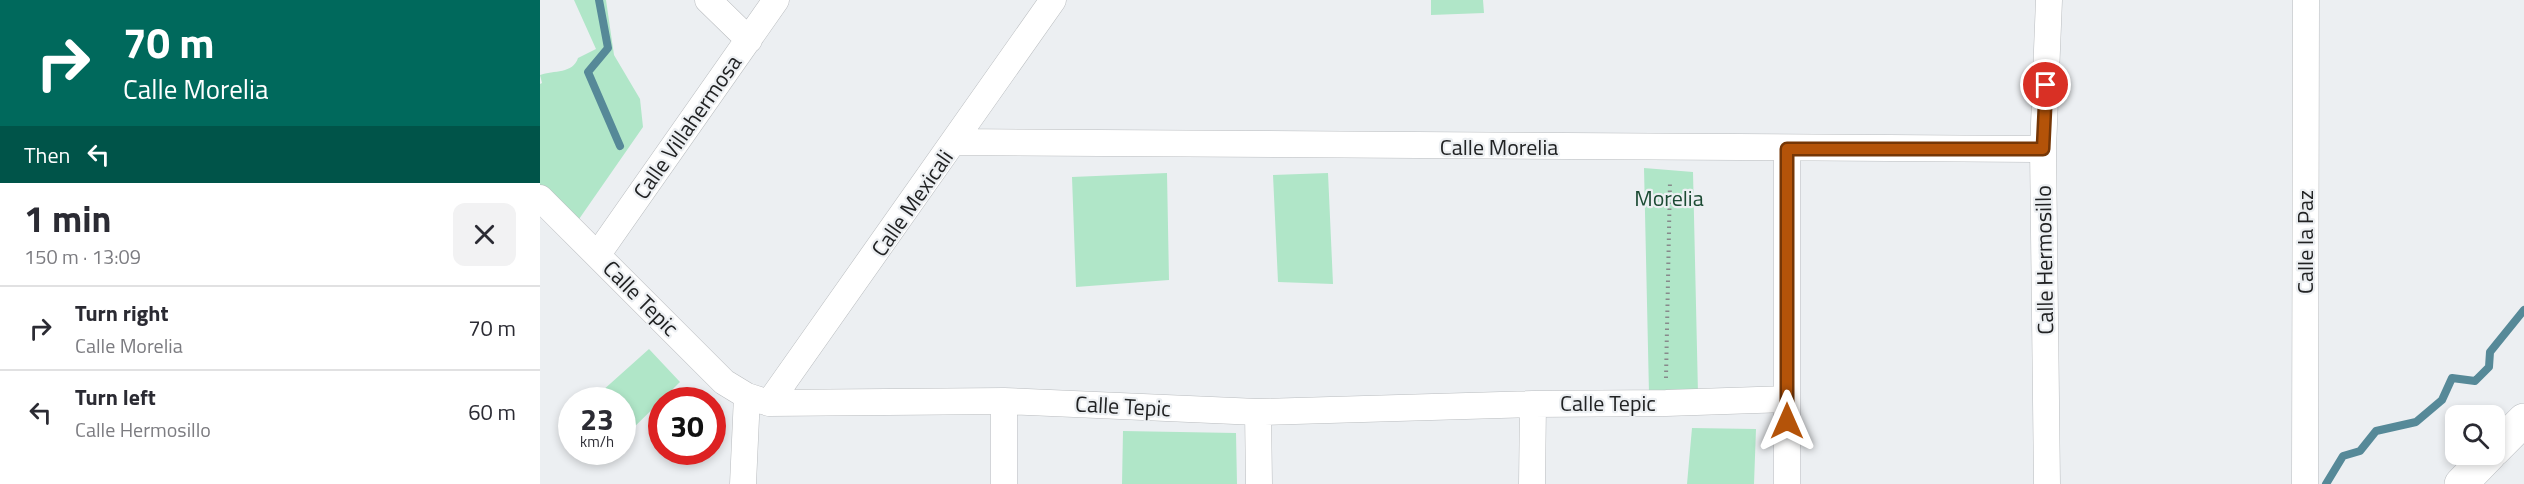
<!DOCTYPE html>
<meta charset="utf-8">
<style>
body{margin:0;font-family:"Titillium Web",sans-serif;background:#f2f2f3;color:#2b2b33;height:100vh;display:flex;flex-direction:column;font-size:22px;white-space:nowrap}
*{box-sizing:border-box;margin:0}
p{font-size:20px;color:#7c7c81}
.icon{flex:none;width:33px;height:33px;fill:none;stroke:currentColor;stroke-width:2;stroke-linecap:round;stroke-linejoin:round}
.map{position:relative;flex:1;overflow:hidden}
.drawer{display:flex;flex-direction:column;background:#fff;width:540px}
.drawer>*{flex:none}
.guide{background:#00695c;color:#fff;overflow:hidden}
.tools{position:absolute;left:1905px;top:405px;display:grid;gap:12px}
.tools a{display:grid;place-items:center;width:60px;height:60px;border-radius:12px;background:#fff;box-shadow:0 3px 9px #0003;font-size:30px}
.speed{position:absolute;left:18px;top:387px;display:flex;gap:12px;font-size:30px;font-weight:700;text-align:center}
.speed>*{display:grid;place-content:center;width:78px;height:78px;border-radius:50%;background:#fff;box-shadow:0 3px 9px #0003;line-height:1}
.speed small{font-size:15px;font-weight:400}
.speed .limit{border:9px solid #d22;background:#fff;color:#111}
.pin{position:absolute;display:grid;place-items:center;width:51px;height:51px;color:#fff;margin:-26px;border:3px solid #fff;border-radius:50%;box-shadow:0 2px 6px #0007}
.me{position:absolute;width:66px;margin:-33px;rotate:0deg;stroke-linejoin:round;filter:drop-shadow(0 0 4px #0008)}
.turn{display:flex;align-items:center;gap:21px;height:126px;padding:0 24px;font-size:27px}
.turn .icon{width:78px;height:78px;stroke-width:2.5}
.turn b{display:block;font-size:42px;line-height:51px}
.then{display:flex;align-items:center;height:57px;padding:0 24px;background:#0003;gap:12px;font-size:22px}
.round{display:grid;place-items:center;flex:none;width:63px;height:63px;border-radius:12px;background:#f2f2f3}
.overview{display:flex;align-items:center;justify-content:space-between;height:102px;padding:0 24px}
h1{font-size:36px;font-weight:700;line-height:45px}
ul{padding:0;list-style:none}
li{display:flex;align-items:center;gap:18px;height:84px;padding:0 24px;border-top:2px solid #e1e1e2}
li div{flex:1}
li b{display:block;font-size:22px}
li em{font-style:normal}
main{display:flex;flex:1;min-height:0}
.map>svg:first-child{display:block}
.green{fill:#b0e6c8}
.lines{fill:none;stroke-linecap:round;stroke-linejoin:round}
.stream{stroke:#568998;stroke-width:8}
.minor-casing{stroke:#b9bcbf;stroke-width:27}
.tertiary-casing{stroke:#b9bcbf;stroke-width:34}
.path{stroke:#87898b;stroke-width:4;stroke-dasharray:1.5 4.5;stroke-linecap:butt}
.minor{stroke:#fff;stroke-width:26}
.tertiary{stroke:#fff;stroke-width:33}
.route-casing{stroke:#753606;stroke-width:15}
.route{stroke:#b45309;stroke-width:10}
.labels{text-anchor:middle;dominant-baseline:central;stroke-width:4.5;stroke-linejoin:round;paint-order:stroke}
.street-label{font-size:22px;fill:#212223;stroke:#eceff2}
.park-label{font-size:22px;fill:#1c4b34;stroke:#eceff2}
</style>
<main>
<section class="drawer">
<div class="guide">
<div class="turn"><svg class="icon" aria-label="right" viewBox="0 0 24 24"><path d="M7 20v-9h11M14 6l5 5-5 5"/></svg><div><b>70 m</b>Calle Morelia</div></div>
<div class="then">Then<svg class="icon" aria-label="left" viewBox="0 0 24 24"><path d="M17 20v-9H6M10 6l-5 5 5 5"/></svg></div>
</div>
<div class="overview"><div><h1>1 min</h1><p>150 m · 13:09</p></div><a class="round"><svg class="icon" aria-label="close" viewBox="0 0 24 24"><path d="M6 6l12 12M18 6L6 18"/></svg></a></div>
<ul>
<li><svg class="icon" aria-label="right" viewBox="0 0 24 24"><path d="M7 20v-9h11M14 6l5 5-5 5"/></svg><div><b>Turn right</b><p>Calle Morelia</p></div><em>70 m</em></li>
<li><svg class="icon" aria-label="left" viewBox="0 0 24 24"><path d="M17 20v-9H6M10 6l-5 5 5 5"/></svg><div><b>Turn left</b><p>Calle Hermosillo</p></div><em>60 m</em></li>
</ul>
</section>
<div class="map">
<svg width="1984" height="484" viewBox="0 0 1984 484">
<rect width="100%" height="100%" fill="#eceff2"/>
<path class="green" d="M34,0h32l8,55 26,44 3,28 -66,95 -37,-32v-106l2,-1 -2,-8c14,-5 33,-1 38,-17l18,-9z
M891,0h52l1,13 -53,2z
M1104,168l49,4 5,222 -49,-1z
M627,173l2,107 -93,7 -4,-110z
M788,173l5,111 -55,-2 -5,-107z
M109,349l31,33 -57,56 -1,-38h-30z
M1152,428l64,1 -2,55h-67z
M583,431l113,2 1,51h-115z"/>
<g class="lines">
<path class="stream" d="M59,0l9,48 -20,24 32,74
M1786,484l17,-28 17,-5 16,-20 40,-9 26,-22 10,-22 23,3 14,-14 1,-15 34,-42"/>
<g class="minor-casing">
<path id="minor" d="M168,0l41,40
M415,142l1088,7
M0,198l184,184 23,14 22,7 235,-2 254,11 275,-8 133,-1 121,-4
M58,254l178,-254
M464,401v83
M229,403l284,-403
M718,412l1,72
M203,484l4,-88
M992,484l1,-80
M1247,484v-335
M1507,484l-4,-335 6,-149
M1765,484l1,-484"/>
</g>
<g class="tertiary-casing">
<path id="tertiary" d="M1954,450l30,-30
M1921,484l29,-30"/>
</g>
<path class="path" d="M1126,378l4,-197"/>
<use href="#minor" class="minor"/>
<use href="#tertiary" class="tertiary"/>
</g>
<g class="lines">
<g class="route-casing">
<path id="route" d="M1247,421v-272h256l3,-64"/>
</g>
<use href="#route" class="route"/>
</g>
<g class="labels">
<g class="street-label">
<text transform="translate(147 127) rotate(-55)">Calle Villahermosa</text>
<text x="959" y="147">Calle Morelia</text>
<text transform="translate(372 203) rotate(-55)">Calle Mexicali</text>
<text transform="translate(1765 242) rotate(-90)">Calle la Paz</text>
<text transform="translate(1504 260) rotate(-91)">Calle Hermosillo</text>
<text transform="translate(101 298) rotate(45)">Calle Tepic</text>
<text x="1068" y="403">Calle Tepic</text>
<text transform="translate(583 406) rotate(3)">Calle Tepic</text>
</g>
<g class="park-label">
<text x="1129" y="198">Morelia</text>
</g>
</g>
</svg>
<div class="tools">
<a><svg class="icon" aria-label="search" viewBox="0 0 24 24"><circle cx="10" cy="10" r="6"/><path d="M15 15l6 6"/></svg></a>
</div>
<div class="speed"><div>23<small>km/h</small></div><div class="limit">30</div></div>
<div class="pin" style="left:1506px;top:85px;background:#d93025"><svg class="icon" aria-label="arrive" viewBox="0 0 24 24"><path d="M6 21V4h12l-3 4 3 4H6"/></svg></div>
<svg class="me" style="left:1247px;top:421px" viewBox="-20 -20 40 40"><path d="M0-17L14 15 0 8-14 15z" fill="#b45309" stroke="#fff" stroke-width="4"/></svg>
</div>
</main>
